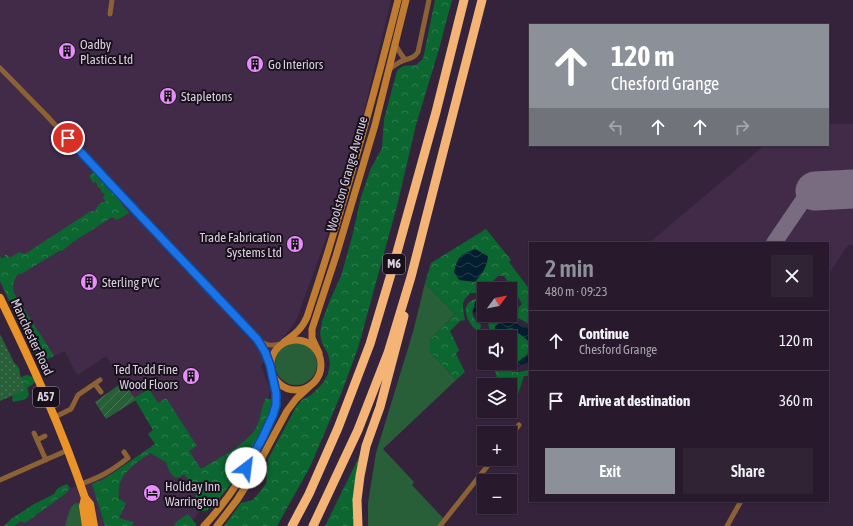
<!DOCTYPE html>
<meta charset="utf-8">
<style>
body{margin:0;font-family:"Asap Condensed",sans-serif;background:#302334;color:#f1f3f6;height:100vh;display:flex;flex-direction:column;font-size:15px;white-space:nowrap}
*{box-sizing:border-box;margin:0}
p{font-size:13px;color:#a5a1a9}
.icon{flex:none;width:22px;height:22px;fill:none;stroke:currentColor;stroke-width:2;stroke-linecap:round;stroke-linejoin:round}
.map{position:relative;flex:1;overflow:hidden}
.drawer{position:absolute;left:529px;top:242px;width:300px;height:260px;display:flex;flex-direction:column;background:#281a2c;border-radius:0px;box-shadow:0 1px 3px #0004,0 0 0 1px #443848}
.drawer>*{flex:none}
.guide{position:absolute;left:529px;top:24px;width:300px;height:122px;border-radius:0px;box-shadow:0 1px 3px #0004,0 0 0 1px #443848;background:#8c9099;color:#fff;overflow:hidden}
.needle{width:26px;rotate:58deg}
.buttons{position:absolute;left:477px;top:282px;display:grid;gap:8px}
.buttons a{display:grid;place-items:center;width:40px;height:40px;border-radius:0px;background:#281a2c;box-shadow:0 1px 3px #0004,0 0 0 1px #443848;font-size:20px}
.pin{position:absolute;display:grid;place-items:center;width:34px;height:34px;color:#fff;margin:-17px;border:2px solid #fff;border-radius:50%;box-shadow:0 1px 4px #0007}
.me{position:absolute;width:44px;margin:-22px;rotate:30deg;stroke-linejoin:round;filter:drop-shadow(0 0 3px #0008)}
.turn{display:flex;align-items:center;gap:14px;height:84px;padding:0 16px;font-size:18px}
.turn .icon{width:52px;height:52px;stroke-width:2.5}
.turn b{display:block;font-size:28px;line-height:34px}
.lanes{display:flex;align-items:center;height:38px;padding:0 16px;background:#0003;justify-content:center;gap:20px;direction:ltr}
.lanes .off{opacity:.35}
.round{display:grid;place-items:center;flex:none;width:42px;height:42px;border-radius:0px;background:#302334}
.headline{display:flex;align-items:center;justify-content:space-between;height:68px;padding:0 16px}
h1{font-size:24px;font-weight:600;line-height:30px;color:#8c9099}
.button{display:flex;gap:8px;margin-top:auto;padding:8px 16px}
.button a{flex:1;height:46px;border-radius:0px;background:#8c9099;color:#fff;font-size:16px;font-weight:600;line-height:46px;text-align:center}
.button a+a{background:#302334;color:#f1f3f6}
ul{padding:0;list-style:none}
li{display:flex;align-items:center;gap:12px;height:60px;padding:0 16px;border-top:1px solid #443848}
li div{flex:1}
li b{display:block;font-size:15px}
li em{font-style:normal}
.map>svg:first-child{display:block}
.built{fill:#412b49}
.grass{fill:#295f38}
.forest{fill:url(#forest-crowns)}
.park{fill:url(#park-dots)}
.garden{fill:url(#garden-furrows)}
.water{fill:url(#water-waves)}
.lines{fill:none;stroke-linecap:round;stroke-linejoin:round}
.taxiway{stroke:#7a6c80;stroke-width:16}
.runway{stroke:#7a6c80;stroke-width:39}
.street{stroke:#8b6135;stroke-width:5}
.secondary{stroke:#c07d32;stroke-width:7}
.primary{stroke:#ea9328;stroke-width:8}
.highway{stroke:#f3b476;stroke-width:9}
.route-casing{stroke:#114b97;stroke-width:10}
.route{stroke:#1a73e8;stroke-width:7}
.labels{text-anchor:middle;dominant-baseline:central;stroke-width:4;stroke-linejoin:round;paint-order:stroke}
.shield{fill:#18101b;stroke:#a096a4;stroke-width:1}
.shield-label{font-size:12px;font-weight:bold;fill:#dacfdf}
.poi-label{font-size:13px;fill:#dacfdf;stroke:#18101b;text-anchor:start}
.street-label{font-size:13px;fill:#dacfdf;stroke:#18101b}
</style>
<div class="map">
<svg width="853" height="526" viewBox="0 0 853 526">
<defs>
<pattern id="forest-crowns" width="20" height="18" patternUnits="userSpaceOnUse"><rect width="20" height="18" fill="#0b672f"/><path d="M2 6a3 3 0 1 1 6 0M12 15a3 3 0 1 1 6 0" fill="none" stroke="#2e7c4d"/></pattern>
<pattern id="park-dots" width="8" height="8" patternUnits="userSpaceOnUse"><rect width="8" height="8" fill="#295f38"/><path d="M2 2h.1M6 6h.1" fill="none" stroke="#477554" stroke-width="1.8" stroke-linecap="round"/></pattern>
<pattern id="garden-furrows" width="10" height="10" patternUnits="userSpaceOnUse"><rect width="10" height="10" fill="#295f38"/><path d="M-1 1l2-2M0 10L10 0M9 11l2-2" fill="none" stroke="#477554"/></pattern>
<pattern id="water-waves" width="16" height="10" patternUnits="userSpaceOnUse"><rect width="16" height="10" fill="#021e2f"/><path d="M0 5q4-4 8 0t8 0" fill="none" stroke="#263e4d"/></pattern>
</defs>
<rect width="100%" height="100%" fill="#35233b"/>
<path class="built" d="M0,0h391l-32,132 -27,90 -36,99 -35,45 9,23 -4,28 -61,88 -17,21h-184l24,-15 42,-23 20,-4 38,-19 27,-21 -7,-10 5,-4 -17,-30 -13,-18 -17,-26 -28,19 -3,-4 -10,-20 -26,12 -39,-80z
M828,124h25v121h-5l-20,30v-32h-179l116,-98h63z"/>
<path class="grass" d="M425,283l30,31 -25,26v12l26,28 -73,69 31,33 -2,3 31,33 -5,8h-70v-23l8,-50 37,-121z
M275 364a21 21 0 1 1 42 0a21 21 0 1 1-42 0Z
M76,503l3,1 1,1 3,21h-18c3,-8 3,-19 11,-23z"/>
<path class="forest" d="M435,0h17l-13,49 -23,76 -19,81 -39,142 -17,46 -31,73 -33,59h-53l17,-23 12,-3 13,-16 2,-25 28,-52 6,-7 9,-5 12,-12 5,-9 2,-11 -2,-9 -6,-11 -2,-9 2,-13 8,-21 11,-24 11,-39 9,-40 10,-29 11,-20 2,-29 13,-48c6,-7 10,-5 19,-6l7,-6z
M94,171l2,1c1,5 2,7 8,8v4l4,1 1,4 5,1 2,2 1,6 12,15 -12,7 -5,-3 -39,25 -11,9h-3l-38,23h-3c-5,8 -6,10 -4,19l40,63 -15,7 -39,-82v-25l1,2h3l1,-3h2l3,3 9,-6 6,2 66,-43h4l4,-7 7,-3 -3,-3 2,-5h-3l-2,-5h-2l-2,-6 -3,1 -4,-7z
M486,229l25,31 -2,2 21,28v35c-9,-6 -22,-14 -31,-3 -3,5 -5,9 -4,15h-7l2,-7 -2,-7 8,-8h14v-9l8,2 4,-4 -5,-9 -13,-19h-6l-14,14 -6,3h-8c-1,2 -4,4 -5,6 -4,5 -1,15 0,21l-5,1 -10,10 9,19 -3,4 9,18 -9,8 -26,-28v-12l25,-26 -30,-31 6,-20z
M476,299l2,3c-6,5 -8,13 -2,18 2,2 4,3 5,5 0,3 -1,5 -4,6 -10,-8 -19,-28 -1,-32z
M506,328h6l18,14 -1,11 -11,9 -8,1v-26h-6z
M0,338l12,24 4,2 3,4 1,4v6h2l1,-2 5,-1 6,3 1,4 -2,2 -6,4c6,12 -5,12 -14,14l-1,-3 1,-1 -3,-6 -10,-15z
M493,363h7c7,10 19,11 30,6v7h-6l-7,21 -6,4 -1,-2v-14h-8l-5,-7z
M149,389l9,14 8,-5 31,48 -8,5 12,18c15,-9 47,-26 55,-41 5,-10 5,-20 10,-30l7,2 -1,10 -10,23 -25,43 -22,28 -9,7h-4l-6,-1 -3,-4v-4l4,-10 -13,-18 -4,3 -4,1c-6,-4 -8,-9 -10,-16l-16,-9c-17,13 -34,21 -31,46l7,4 -7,15 15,4 -2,4h-27l-13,-42 10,-4 8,-5 45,-31 -7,-10 5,-4 -19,-32z
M361,453l-6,73h-30z
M67,484l3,4 -5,6 -40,29 -4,-2 -7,5h-10l7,-7 23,-15 20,-10 3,-5 5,-3z
M188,514l8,10v2h-22l2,-4z"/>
<path class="park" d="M0,334l23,47 2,9 -25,11z"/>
<path class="garden" d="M123,382l13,18 -30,19 -11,-17z"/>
<path class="water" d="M475,249l13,7c-1,11 -6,18 -13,26l-16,-2 -5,-8c4,-17 7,-17 21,-23z
M484,293v20l-4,1 -7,-2 2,-10z
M506,319l20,8 4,4v11l-18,-14 -6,1 -2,8h-8l-1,-11z
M530,349v12c-10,5 -17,10 -26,2l14,-1 11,-9z"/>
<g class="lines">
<path class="taxiway" d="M774,243l34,-50 7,-2"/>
<path class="runway" d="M815,191l38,-2"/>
<path class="street" d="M110,14l2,-14
M395,44l4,7 6,9
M0,68l46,47 89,96 122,128 8,13 5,13
M389,70c3,-3 7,-6 11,-8 7,-4 13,-2 18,-10l11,-52
M260,341c7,5 13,5 21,3
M95,384l6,8
M55,417l16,-8 7,-14 22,-15
M34,433l3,7 8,-4
M510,437l9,-12
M37,440l9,20
M0,480l68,-30
M81,484c20,-7 30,-13 47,-26l-4,-6
M440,526l53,-67
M727,526l14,-25"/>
<path class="secondary" d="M271 365a25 25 0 1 1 50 0a25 25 0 1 1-50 0Z
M284,342c11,-8 18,-13 23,-25 35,-105 64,-210 91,-317
M319,353l-7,-15v-9l24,-73 39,-131 31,-125
M204,526c26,-28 47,-62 62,-96 4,-8 9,-17 11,-26 1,-11 -3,-23 -6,-34
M217,526l20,-26 14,-22 36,-67 9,-12 14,-13"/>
<path class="primary" d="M0,298c32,66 62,131 85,200l5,6 4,22
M85,498l-2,8 3,20"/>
<path class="highway" d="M292,526l17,-32 29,-66 32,-84 21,-70 45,-162 28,-112
M313,526l45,-96 30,-77 23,-76 71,-277
M358,526l-1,-26 3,-24 6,-30 14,-39 24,-91"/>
</g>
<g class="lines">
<g class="route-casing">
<path id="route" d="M68,138c62,68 126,134 189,201l8,13 5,13 6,28v12l-3,10 -10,22 -17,31"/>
</g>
<use href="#route" class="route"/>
</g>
<defs>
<g id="building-disc" transform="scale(0.9)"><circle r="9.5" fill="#e98dfd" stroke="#18101b"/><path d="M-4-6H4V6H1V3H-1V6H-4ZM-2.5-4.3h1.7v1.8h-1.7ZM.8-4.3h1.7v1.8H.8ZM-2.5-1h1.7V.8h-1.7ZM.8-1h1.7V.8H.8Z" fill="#111"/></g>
<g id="hotel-disc" transform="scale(0.9)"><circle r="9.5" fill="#e98dfd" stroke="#18101b"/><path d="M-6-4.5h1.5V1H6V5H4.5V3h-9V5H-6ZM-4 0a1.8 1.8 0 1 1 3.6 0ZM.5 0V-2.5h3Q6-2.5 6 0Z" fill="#111"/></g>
</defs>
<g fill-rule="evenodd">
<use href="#building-disc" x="67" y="51"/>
<use href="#building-disc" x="255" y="64"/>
<use href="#building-disc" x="168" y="96"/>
<use href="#building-disc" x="295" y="244"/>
<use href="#building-disc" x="89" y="282"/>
<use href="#building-disc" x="191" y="376"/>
<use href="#hotel-disc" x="152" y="493"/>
</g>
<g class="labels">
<g class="shield">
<rect x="383" y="254" width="22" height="20" rx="3"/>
<rect x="33" y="387" width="26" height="20" rx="3"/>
</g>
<g class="shield-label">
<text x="394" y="264">M6</text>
<text x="46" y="397">A57</text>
</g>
<g class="poi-label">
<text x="80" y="44">Oadby<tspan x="80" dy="15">Plastics Ltd</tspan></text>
<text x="268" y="64">Go Interiors</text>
<text x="181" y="96">Stapletons</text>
<text x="282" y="237" text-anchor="end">Trade Fabrication<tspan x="282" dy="15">Systems Ltd</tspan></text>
<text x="102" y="282">Sterling PVC</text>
<text x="178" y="369" text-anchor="end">Ted Todd Fine<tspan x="178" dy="15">Wood Floors</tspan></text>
<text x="165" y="486">Holiday Inn<tspan x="165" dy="15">Warrington</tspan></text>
</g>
<g class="street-label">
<text transform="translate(347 174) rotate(-74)">Woolston Grange Avenue</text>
<text transform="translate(32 337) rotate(65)">Manchester Road</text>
</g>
</g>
</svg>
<div class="buttons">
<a><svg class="needle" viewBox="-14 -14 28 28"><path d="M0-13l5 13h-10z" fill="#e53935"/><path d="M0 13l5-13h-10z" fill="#a5a1a9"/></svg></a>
<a><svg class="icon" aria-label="sound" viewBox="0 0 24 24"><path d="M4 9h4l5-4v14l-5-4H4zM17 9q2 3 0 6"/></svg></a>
<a><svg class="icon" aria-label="layers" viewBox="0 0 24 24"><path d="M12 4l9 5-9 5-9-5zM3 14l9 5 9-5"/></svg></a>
<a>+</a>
<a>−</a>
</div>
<div class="pin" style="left:68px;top:138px;background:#d93025"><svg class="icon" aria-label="arrive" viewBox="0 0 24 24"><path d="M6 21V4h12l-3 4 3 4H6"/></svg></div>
<svg class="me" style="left:246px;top:468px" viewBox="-20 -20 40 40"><circle r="19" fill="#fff"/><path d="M0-13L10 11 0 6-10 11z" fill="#1a73e8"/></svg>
<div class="guide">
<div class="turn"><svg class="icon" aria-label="ahead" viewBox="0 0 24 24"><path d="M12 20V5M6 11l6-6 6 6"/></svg><div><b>120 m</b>Chesford Grange</div></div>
<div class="lanes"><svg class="icon off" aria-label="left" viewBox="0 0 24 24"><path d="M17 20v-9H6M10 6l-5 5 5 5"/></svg><svg class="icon" aria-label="ahead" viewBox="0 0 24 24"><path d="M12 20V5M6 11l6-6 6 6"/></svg><svg class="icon" aria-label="ahead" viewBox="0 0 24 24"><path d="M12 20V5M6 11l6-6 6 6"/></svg><svg class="icon off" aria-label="right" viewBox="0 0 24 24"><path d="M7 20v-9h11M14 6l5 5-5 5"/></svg></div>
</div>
<section class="drawer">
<div class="headline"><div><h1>2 min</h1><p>480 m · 09:23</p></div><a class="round"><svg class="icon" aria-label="close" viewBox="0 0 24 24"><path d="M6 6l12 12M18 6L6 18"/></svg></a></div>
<ul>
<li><svg class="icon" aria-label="ahead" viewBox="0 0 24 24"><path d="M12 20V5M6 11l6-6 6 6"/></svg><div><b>Continue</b><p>Chesford Grange</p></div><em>120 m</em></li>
<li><svg class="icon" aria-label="arrive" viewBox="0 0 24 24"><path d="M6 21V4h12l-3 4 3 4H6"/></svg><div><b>Arrive at destination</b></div><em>360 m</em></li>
</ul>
<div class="button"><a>Exit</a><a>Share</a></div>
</section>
</div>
